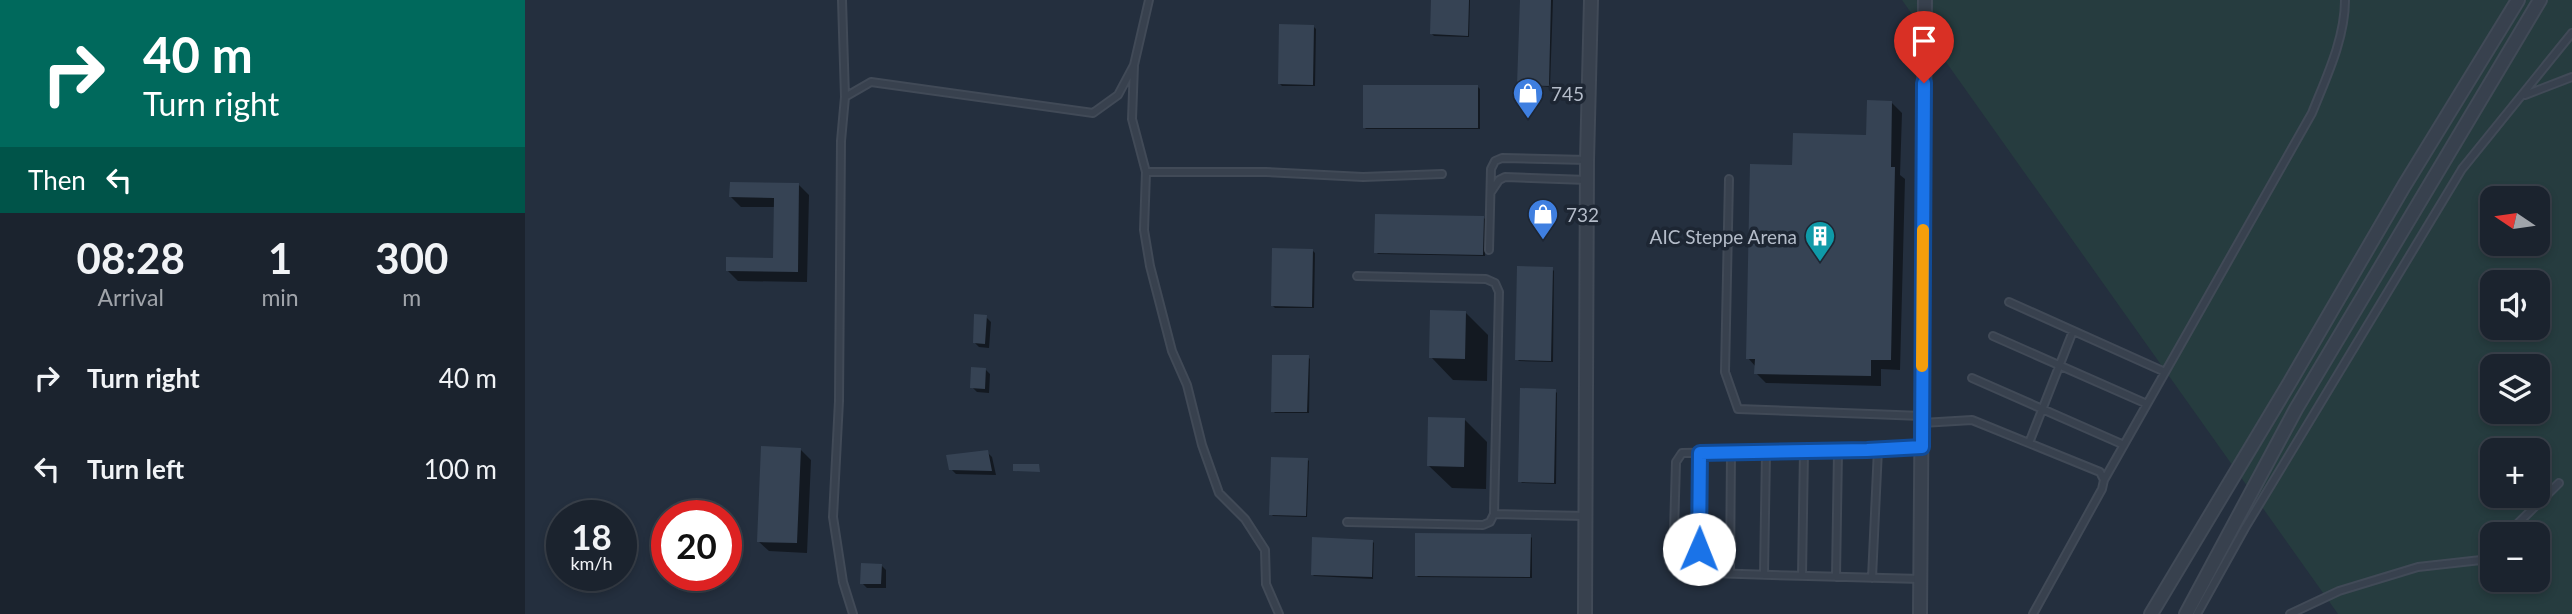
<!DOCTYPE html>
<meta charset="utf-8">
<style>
body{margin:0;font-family:Lato,sans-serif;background:#242b36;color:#f1f3f6;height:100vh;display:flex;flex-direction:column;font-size:26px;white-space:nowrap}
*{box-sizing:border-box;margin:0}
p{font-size:23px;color:#a0a4aa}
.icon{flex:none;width:38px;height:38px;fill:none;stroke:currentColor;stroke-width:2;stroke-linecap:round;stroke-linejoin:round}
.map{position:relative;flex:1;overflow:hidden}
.panel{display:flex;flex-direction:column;background:#1b232e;width:525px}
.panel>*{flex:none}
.banner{background:#00695c;color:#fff;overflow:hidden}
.needle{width:46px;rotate:283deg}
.controls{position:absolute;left:1955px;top:186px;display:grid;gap:14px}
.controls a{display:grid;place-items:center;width:70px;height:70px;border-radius:14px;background:#1b232e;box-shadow:0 4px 10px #0003,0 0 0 2px #39404a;font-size:35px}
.speed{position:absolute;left:21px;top:500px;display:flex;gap:14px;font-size:35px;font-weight:700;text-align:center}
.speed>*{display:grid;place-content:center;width:91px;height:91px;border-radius:50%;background:#1b232e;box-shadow:0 4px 10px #0003,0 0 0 2px #39404a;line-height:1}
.speed small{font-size:18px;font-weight:400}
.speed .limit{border:10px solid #d22;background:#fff;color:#111}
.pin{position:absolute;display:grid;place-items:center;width:60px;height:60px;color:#fff;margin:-72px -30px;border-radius:50% 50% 50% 0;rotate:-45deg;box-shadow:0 0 7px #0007}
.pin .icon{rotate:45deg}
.me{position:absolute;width:77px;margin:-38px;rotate:1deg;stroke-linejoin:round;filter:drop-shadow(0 0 5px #0008)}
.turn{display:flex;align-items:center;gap:24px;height:147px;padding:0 28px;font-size:32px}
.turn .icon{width:91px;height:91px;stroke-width:2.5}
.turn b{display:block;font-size:49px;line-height:60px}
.then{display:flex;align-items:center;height:66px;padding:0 28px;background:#0003;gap:14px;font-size:26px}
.eta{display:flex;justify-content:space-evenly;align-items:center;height:119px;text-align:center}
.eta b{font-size:42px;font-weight:700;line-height:49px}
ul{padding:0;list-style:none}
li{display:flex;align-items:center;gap:21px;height:91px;padding:0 28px}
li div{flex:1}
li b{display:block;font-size:26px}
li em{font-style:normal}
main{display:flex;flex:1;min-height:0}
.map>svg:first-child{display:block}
.green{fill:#263c3f;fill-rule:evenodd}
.shadow{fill:#0007}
.building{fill:#364354}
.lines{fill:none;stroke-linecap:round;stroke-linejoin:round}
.service-casing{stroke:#414a57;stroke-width:10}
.minor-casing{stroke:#414a57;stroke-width:16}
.service{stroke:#38414e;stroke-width:6}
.minor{stroke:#38414e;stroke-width:12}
.route-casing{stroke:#114b97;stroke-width:18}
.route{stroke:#1a73e8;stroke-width:12}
.slow{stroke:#f59e0b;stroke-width:12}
.labels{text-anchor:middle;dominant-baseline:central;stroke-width:7;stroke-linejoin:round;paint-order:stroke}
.poi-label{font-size:19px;fill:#b4bcc9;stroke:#1d2633;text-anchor:start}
</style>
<main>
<section class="panel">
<div class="banner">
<div class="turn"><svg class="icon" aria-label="right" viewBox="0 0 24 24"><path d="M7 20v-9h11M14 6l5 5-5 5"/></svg><div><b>40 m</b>Turn right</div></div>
<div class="then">Then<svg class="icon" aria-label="left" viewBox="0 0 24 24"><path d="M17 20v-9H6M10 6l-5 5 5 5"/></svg></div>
</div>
<div class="eta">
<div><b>08:28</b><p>Arrival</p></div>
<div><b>1</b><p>min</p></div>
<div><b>300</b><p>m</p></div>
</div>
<ul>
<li><svg class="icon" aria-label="right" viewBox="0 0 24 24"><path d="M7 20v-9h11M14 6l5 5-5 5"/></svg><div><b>Turn right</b></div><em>40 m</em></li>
<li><svg class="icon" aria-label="left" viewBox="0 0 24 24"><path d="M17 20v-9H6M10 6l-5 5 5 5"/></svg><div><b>Turn left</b></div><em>100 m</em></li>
</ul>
</section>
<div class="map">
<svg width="2047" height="614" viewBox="0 0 2047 614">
<rect width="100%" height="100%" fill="#242f3e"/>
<path class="green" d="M1377,0h670v614h-234zM1967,198h45v45h-45zM1967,282h45v45h-45zM1967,366h45v45h-45zM1967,450h45v45h-45zM1967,534h45v45h-45z"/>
<path class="shadow" d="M908,0h37l-1,37 -35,-1 -2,-2z
M996,0h32l-3,87 -31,-3z
M789,27l2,2 -1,57h-33l-2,-2z
M953,87l2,2v40h-114l-2,-2z
M1366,102l11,11 -2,62 5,4 -5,191 -19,-1v17l-115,-3 -10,-10v-6l-8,-9 46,-191 73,-30z
M273,184l11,11 -2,87 -69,-1 -10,-10 46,-11 1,-53h-34l-10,-10z
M958,217l2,2v37l-107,-2 -2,-2z
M788,251l2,2 -1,55h-39l-2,-2z
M1027,269l2,2 -1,91 -34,-1 -2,-2z
M940,312l23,23 -1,46 -34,-1 -22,-23z
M461,317l5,5 -2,26 -10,-1 -5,-5z
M783,357l2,2 -1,54h-34l-2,-2z
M460,369l5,5 -1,19 -12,-1 -5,-5z
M1030,391l2,2 -1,91 -34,-1 -2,-2z
M939,419l23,23 -1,47 -34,-1 -23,-22z
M275,449l11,11 -4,93 -38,-2 -11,-10z
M462,452l5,5 4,18 -40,-1 -5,-5z
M782,459l2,2 -2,56 -34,-1 -2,-2z
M157,514h16l2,2h-18z
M1005,536l2,2v40l-114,-1 -2,-2z
M847,541l2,2 -1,36 -59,-3 -2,-2z
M356,565l5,5v18h-19l-5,-5z"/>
<path class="building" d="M906,0h38l-1,36 -38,-2z
M995,0h31l-2,86 -32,-1z
M754,24l35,1 -1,60 -35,-1z
M838,85h115v43h-115z
M1342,100l25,1 -1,66h4l-4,193h-20v16l-117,-2 1,-15h-9l4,-195 42,1 1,-32 73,2z
M205,182l69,1 -1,89 -72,-1v-14l47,1 1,-60 -45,-1z
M850,214l109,2 -1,39 -109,-2z
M747,248l41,1 -1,58 -41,-1z
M992,266l36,1 -2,94 -36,-1z
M905,310l36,1 -1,48 -36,-1z
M449,314l13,1 -2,29 -12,-1z
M747,355h37l-2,57h-36z
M446,367l15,1 -1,21 -15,-1z
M995,388l36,1 -2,94 -36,-1z
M903,417l37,1 -1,49 -37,-1z
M236,446l40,2 -4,95 -40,-1z
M463,450l4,21 -43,-1 -3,-15z
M746,457l37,1 -2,58 -37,-1z
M488,464h26l1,8 -27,-1z
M890,533l116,1 -1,43 -115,-1z
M787,537l61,3 -1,37 -61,-2z
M336,563l21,1 -1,20h-21z"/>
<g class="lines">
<g class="service-casing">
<path id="service" d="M317,0l3,97
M624,0l-15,65 -2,54 14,53 -2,58 6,36 22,85 15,34 15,60 17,48 26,26 20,31 1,34 13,30
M2000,95l47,-18
M621,172h120l97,5 79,-3
M1204,179l-4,193 13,37 184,7
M966,192l8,-12 6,-3 82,3
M964,250l2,-81 4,-8 7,-3 85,2
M1484,302l156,70
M1468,336l154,68
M1447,378l152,67
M1397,423l50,-3 128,52 4,8 -2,9 -69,125
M1504,443l44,-112
M1353,449l44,-2
M1579,480l208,-367c14,-35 33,-74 33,-113
M969,514l92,2
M822,522l136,3 7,-3 4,-8 5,-222 -4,-9 -9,-4 -129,-3
M1982,534l52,-51
M1173,573l2,-120
M1205,574l1,-122
M1239,575l2,-123
M1277,576l2,-125
M1311,577l2,-126
M1347,578l6,-129 -196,4 -6,9 -3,105 7,5c80,3 161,5 241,7
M328,614l-10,-32 -10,-65 6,-116 2,-260 4,-44 26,-15 222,31 25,-18 16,-30
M1672,614l48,-86 217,-359 110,-136
M1765,614l49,-23 79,-24 63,-7 11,-11"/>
</g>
<g class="minor-casing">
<path id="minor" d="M1060,614l2,-454 4,-160
M1395,614l5,-614
M1626,614l139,-232 114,-196 114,-186
M1661,614l110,-205 244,-409"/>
</g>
<use href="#service" class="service"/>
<use href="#minor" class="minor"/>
</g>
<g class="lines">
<g class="route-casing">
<path id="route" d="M1174,549l1,-96 167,-3 55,-3 2,-364"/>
</g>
<use href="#route" class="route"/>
<path class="slow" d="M1397,366l1,-136"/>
</g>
<defs>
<g id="shop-pin" transform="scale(1.575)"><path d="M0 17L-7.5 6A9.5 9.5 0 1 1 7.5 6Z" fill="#3f7fe0" stroke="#1d2633"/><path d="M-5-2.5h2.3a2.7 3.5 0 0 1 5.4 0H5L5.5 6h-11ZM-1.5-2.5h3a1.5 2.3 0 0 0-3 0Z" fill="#fff"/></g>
<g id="building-pin" transform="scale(1.575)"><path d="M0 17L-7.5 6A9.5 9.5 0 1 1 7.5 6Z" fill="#0f9aa8" stroke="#1d2633"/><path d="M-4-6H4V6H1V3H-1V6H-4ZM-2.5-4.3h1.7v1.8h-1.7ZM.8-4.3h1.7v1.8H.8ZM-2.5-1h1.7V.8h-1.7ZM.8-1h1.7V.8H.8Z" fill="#fff"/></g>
</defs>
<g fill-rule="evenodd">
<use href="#shop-pin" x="1003" y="93"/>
<use href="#shop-pin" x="1018" y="214"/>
<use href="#building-pin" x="1295" y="236"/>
</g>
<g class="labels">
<g class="poi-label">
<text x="1026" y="93">745</text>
<text x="1041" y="214">732</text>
<text x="1272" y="236" text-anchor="end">AIC Steppe Arena</text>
</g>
</g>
</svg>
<div class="controls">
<a><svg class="needle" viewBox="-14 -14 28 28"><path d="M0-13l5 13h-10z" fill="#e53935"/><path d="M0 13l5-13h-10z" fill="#a0a4aa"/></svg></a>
<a><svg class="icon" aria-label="sound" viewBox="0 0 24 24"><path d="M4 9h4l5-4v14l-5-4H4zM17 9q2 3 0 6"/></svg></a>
<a><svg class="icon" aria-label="layers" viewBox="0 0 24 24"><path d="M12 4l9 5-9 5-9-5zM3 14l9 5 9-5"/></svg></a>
<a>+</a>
<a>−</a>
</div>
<div class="speed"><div>18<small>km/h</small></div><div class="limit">20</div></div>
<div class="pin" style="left:1399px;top:83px;background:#d93025"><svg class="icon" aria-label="arrive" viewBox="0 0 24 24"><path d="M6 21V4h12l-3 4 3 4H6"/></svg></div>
<svg class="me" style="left:1174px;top:549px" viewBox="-20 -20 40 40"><circle r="19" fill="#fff"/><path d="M0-13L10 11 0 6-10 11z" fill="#1a73e8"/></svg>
</div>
</main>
